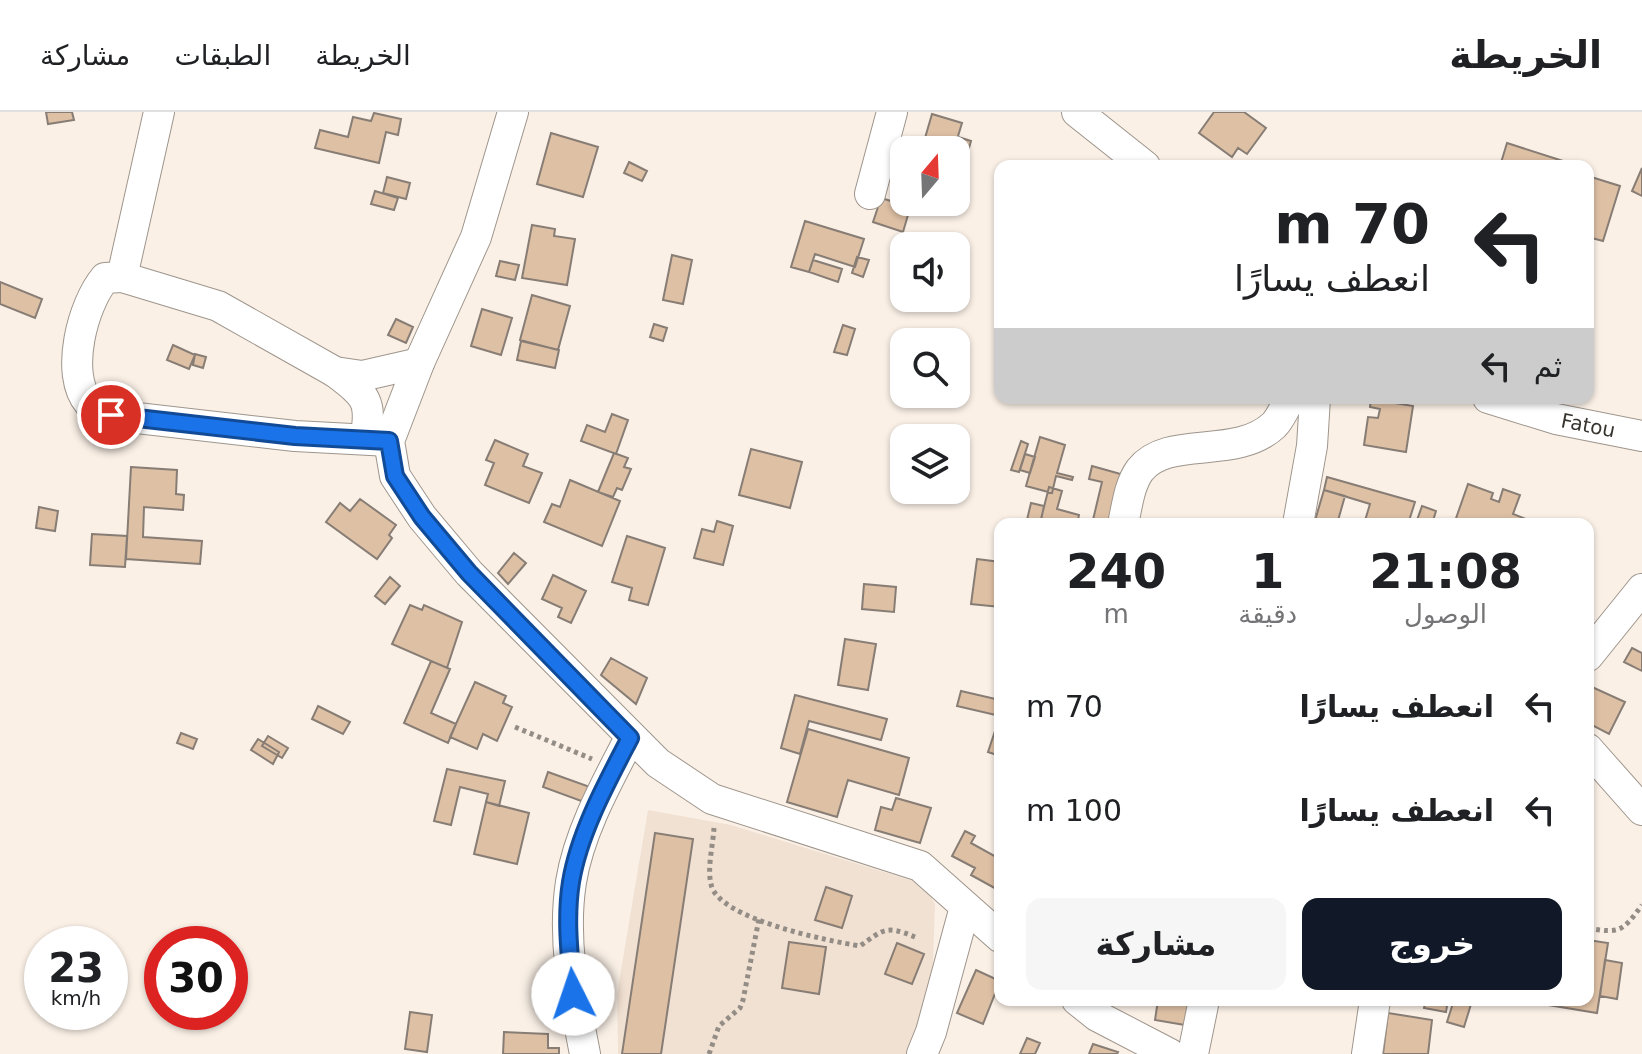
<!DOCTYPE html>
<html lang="ar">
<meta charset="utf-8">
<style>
body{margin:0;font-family:"DejaVu Sans","Noto Sans Arabic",sans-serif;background:#f6f6f6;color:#202124;direction:rtl;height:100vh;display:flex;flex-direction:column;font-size:30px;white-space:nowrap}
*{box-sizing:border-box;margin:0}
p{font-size:26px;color:#757577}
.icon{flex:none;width:44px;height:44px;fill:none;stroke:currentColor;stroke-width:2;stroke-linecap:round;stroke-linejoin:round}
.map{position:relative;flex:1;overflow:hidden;direction:ltr}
.panel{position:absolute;left:994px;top:406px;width:600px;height:488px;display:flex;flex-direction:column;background:#fff;border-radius:16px;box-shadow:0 2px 6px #0004;direction:rtl}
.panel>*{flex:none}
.hud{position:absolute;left:994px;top:48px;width:600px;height:244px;border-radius:16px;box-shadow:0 2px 6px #0004;direction:rtl;background:#fff;color:#202124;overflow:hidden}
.needle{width:52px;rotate:19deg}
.tools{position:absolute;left:890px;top:24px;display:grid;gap:16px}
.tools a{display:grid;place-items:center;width:80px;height:80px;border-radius:16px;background:#fff;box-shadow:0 2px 6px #0004;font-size:40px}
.speed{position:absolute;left:24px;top:814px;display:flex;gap:16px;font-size:40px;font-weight:700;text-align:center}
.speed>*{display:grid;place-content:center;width:104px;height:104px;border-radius:50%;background:#fff;box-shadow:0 2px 6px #0004;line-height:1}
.speed small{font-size:20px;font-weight:400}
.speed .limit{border:12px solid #d22;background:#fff;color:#111}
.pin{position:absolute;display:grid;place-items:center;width:68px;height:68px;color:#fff;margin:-34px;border:4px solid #fff;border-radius:50%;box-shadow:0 2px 8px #0007}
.me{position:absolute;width:88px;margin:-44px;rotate:356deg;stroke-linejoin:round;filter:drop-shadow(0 0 6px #0008)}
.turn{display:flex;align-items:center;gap:28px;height:168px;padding:0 32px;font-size:36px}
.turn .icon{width:104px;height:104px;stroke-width:2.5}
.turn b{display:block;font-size:56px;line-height:68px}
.then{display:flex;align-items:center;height:76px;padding:0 32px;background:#0003;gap:16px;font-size:30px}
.eta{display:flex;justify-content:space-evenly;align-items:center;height:136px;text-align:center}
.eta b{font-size:48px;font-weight:700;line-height:56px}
.action{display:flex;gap:16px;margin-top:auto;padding:16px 32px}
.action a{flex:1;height:92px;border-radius:16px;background:#111827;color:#fff;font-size:32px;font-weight:700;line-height:92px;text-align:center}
.action a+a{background:#f6f6f6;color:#202124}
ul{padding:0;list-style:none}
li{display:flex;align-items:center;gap:24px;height:104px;padding:0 32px}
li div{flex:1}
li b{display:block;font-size:30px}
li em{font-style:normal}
header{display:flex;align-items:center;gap:48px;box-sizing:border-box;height:112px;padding:0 40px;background:#fff;border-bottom:2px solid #e0e0e0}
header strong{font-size:38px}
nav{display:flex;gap:44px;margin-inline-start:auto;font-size:28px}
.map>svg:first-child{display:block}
.built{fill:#f1e1d3}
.building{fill:#dec0a5;stroke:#877d75;stroke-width:2}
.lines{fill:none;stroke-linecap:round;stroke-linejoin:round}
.minor-casing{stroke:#9e958c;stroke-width:32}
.path{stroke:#948d86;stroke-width:5;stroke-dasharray:4 4;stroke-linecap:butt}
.minor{stroke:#fff;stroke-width:30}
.route-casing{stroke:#114b97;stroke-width:20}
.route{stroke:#1a73e8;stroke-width:14}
.labels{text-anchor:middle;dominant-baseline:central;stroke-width:7;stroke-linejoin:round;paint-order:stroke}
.street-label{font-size:20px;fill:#37332f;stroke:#fff}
</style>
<header>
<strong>الخريطة</strong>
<nav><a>الخريطة</a><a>الطبقات</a><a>مشاركة</a></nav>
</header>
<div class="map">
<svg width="1642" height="942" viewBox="0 0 1642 942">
<rect width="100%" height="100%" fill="#faf0e6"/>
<path class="built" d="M648,698l83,15 192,59 12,20 -4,116 -14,34h-299l-1,-60z"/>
<path class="building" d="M46,0h26l2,8 -26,4z
M1214,0h30l22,16 -19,26 -9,-6 -6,9 -33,-24z
M374,1l27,6 -3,16 -12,-3 -7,31 -64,-15 5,-18 28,7 5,-20 18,4z
M932,2l30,9 -7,23 -30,-8z
M551,21l47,14 -15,50 -46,-13z
M958,25l13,4 -8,28 -7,-2v-17h-35l4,-12 30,9z
M1507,31l59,19 -1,4h-65z
M629,50l18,9 -5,10 -18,-8z
M1642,56v28l-10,-5z
M1588,64l32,10 -17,55 -15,-4 4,-24 -4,-2z
M387,65l23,6 -4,16 -23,-6z
M375,79l23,7 -4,12 -23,-6z
M881,86l20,6 -3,8 10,3 -5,17 -30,-10z
M805,109l59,18 -9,28 -40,-13 -6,18 -18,-5z
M532,113l23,4 -1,7 21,3 -8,46 -45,-7z
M672,143l20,5 -9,44 -20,-4z
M857,145l12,3 -6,17 -11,-4z
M813,148l29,9 -4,13 -29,-10z
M500,149l19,4 -4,15 -19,-4z
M0,170l42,17 -7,19 -35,-14z
M532,183l38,11 -12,44 -38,-10z
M482,197l30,9 -11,37 -30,-9z
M396,207l17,8 -7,16 -18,-8z
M654,212l13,4 -4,13 -13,-4z
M843,213l12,4 -8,26 -13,-3z
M521,229l38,9 -4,18 -38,-8z
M173,233l22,10 -6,14 -22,-9z
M195,242l11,3 -3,11 -10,-3z
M1371,287l42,7 -7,46 -42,-7 4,-28 10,1 2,-9 -10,-2z
M612,302l16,6 -12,34 -35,-13 6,-16 18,7z
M1040,325l25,8 -8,28 16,4 -1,3 -16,-4 -4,17 -26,-7z
M495,328l33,14 -5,12 19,7 -13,30 -44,-18 9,-22 -8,-3z
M1021,329l7,3 -9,28 -8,-2z
M751,337l51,13 -12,46 -51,-13z
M614,341l14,5 -4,9 7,2 -9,21 -5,-2 -4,9 -15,-5z
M1025,342l10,3 -5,16 -10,-3z
M1092,354l32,9 -13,49h-19l10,-42 -13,-3z
M131,355l46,3 -1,24 8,1 -1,15 -39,-3 -1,30 59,4 -2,23 -74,-5z
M1327,365l88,25 -7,22h-44l6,-20 -46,-14z
M570,368l50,21 -18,45 -58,-24 8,-18 8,3z
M1468,372l25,9 -2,6 8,3 4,-13 17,6 -7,19 13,5 -2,5h-70z
M1049,375l13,4 -5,18 22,6 -2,9 -37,-1z
M1324,378l21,6 -8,28h-23z
M360,387l36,26 -7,10 3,3 -15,21 -51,-37 14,-19 10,8z
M1031,391l13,3 -3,14 17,4h-32z
M1422,394l14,5 -4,13 -16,-1z
M39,395l19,4 -3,20 -19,-3z
M717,409l16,5 -10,39 -29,-7 8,-29 12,3z
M92,422l35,2 -2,31 -35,-2z
M627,424l38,12 -17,57 -19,-5 3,-12 -20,-6z
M514,441l12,10 -18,21 -10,-11z
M977,447l23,3v45l-29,-3z
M553,463l33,16 -15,32 -13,-6 4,-9 -20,-9z
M390,465l10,9 -15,18 -10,-8z
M864,472l32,3 -2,25 -32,-3z
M410,493l12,5 2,-5 38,17 -15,46 -55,-24z
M845,527l31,5 -8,46 -30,-5z
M1632,536l10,5v18l-18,-9z
M611,546l36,20 -11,26 -35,-29z
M431,549l19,8 -19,44 25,11 -8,19 -44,-20z
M475,570l31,14 -3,7 9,4 -15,34 -14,-7 -6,15 -27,-12z
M1592,575l33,15 -16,32 -21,-11z
M961,579l39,9v16l-43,-10z
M795,583l92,24 -6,21 -72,-19 -9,33 -19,-6z
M318,594l32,16 -7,12 -31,-15z
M997,613l3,1v20l-3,9 -9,-3z
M808,617l101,29 -10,37 -51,-15 -11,37 -50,-15z
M181,621l16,6 -4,10 -16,-6z
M268,624l20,12 -6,10 -20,-12z
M258,627l21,13 -6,12 -22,-14z
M447,657l58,12 -6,25 -13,-4 2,-8 -28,-7 -9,38 -17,-4z
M548,660l42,15 -6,15 -41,-15z
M896,686l35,10 -11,35 -45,-13 6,-23 11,3z
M486,690l43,11 -12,51 -43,-10z
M965,719l10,5 -4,7 29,16v32l-29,-16 4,-7 -23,-12z
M655,721l38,6 -32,215h-39z
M826,775l26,9 -10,32 -27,-8z
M1588,828l20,3 -11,70 -67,-11 58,-2 4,-41h-4z
M789,830l37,5 -7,47 -37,-6z
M897,831l27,11 -12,30 -27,-10z
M1605,848l17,3 -5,36 -17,-3z
M976,858l24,11 -17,43 -26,-11z
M1158,888h38l-5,26 -36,-6z
M1426,888h22l-2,12 -22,-4z
M1454,888l18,1 -8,26 -17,-5z
M410,900l22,3 -5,37 -22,-3z
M1388,901l44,7 -4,34h-45z
M504,920l44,2v14h11v6h-56z
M1027,926l13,5 -5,11h-15z
M1093,932l25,8 -1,2h-28z"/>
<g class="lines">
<g class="minor-casing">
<g id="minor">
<path d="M159,0l-37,165 -17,1c-22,26 -41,96 -16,125 5,5 15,8 22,12l184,21 94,5"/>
<path d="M513,0l-37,125 -57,126 -30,78 6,35 27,41 47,56 189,190 54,36 208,67 80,71"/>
<path d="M1077,0l68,54"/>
<path d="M870,82l22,-82"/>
<path d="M122,165l96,29 117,66 27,4 57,-13"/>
<path d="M335,260c30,23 38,28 30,67"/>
<path id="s1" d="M1488,286l68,21 86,17"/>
<path d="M1123,412c4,-17 6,-39 17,-54 28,-36 96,-9 134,-45 7,-7 11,-19 17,-27"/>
<path d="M1298,412l14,-78 3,-48"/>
<path d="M1588,544l54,-67"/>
<path d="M1588,637l54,61"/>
<path d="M1077,888l20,16 73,38"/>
<path d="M585,942c-11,-56 -23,-115 -14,-172 8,-50 36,-100 59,-144"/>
<path d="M922,942l9,-22 34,-125"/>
<path d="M1193,942l11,-54"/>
<path d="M1367,942l8,-54"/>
</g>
</g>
<path class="path" d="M515,615l77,32
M714,716c-1,17 -7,40 -3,56 6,35 118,57 149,62 24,-17 26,-21 55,-9
M1588,816c32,6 35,3 54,-23
M709,942l10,-28 21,-18 3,-8 16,-81"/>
<use href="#minor" class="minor"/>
</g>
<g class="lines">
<g class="route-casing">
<path id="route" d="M111,303l184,21 94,5 6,35 27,41 47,56 161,165c-23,44 -51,95 -59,144 -6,37 -1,75 2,112"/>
</g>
<use href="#route" class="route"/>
</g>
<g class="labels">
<g class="street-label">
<text stroke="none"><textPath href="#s1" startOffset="104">Fatou</textPath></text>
</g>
</g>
</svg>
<div class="tools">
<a><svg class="needle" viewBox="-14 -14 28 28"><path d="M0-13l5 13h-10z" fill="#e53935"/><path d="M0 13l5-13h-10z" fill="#757577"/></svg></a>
<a><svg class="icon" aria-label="sound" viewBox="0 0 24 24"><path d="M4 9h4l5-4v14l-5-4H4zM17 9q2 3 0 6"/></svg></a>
<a><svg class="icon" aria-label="search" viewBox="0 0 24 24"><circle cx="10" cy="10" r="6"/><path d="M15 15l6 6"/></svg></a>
<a><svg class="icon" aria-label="layers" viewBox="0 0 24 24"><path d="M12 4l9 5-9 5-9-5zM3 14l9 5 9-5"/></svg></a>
</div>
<div class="speed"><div>23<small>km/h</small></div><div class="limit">30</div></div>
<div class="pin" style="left:111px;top:303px;background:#d93025"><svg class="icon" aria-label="arrive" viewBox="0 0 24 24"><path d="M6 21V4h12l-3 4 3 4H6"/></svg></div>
<svg class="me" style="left:573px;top:882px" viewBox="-20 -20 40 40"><circle r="19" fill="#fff"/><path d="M0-13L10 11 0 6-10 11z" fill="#1a73e8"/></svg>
<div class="hud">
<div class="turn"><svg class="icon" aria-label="left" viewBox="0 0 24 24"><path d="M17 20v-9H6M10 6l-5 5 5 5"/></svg><div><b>70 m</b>انعطف يسارًا</div></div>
<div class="then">ثم<svg class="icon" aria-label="left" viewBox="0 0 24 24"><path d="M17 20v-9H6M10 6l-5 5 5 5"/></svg></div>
</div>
<section class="panel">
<div class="eta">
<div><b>21:08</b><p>الوصول</p></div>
<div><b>1</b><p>دقيقة</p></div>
<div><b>240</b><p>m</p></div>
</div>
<ul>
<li><svg class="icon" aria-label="left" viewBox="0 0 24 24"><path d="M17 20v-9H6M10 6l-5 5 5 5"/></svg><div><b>انعطف يسارًا</b></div><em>70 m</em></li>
<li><svg class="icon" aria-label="left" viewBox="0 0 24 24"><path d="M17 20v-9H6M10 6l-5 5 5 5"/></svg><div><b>انعطف يسارًا</b></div><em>100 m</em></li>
</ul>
<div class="action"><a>خروج</a><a>مشاركة</a></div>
</section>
</div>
